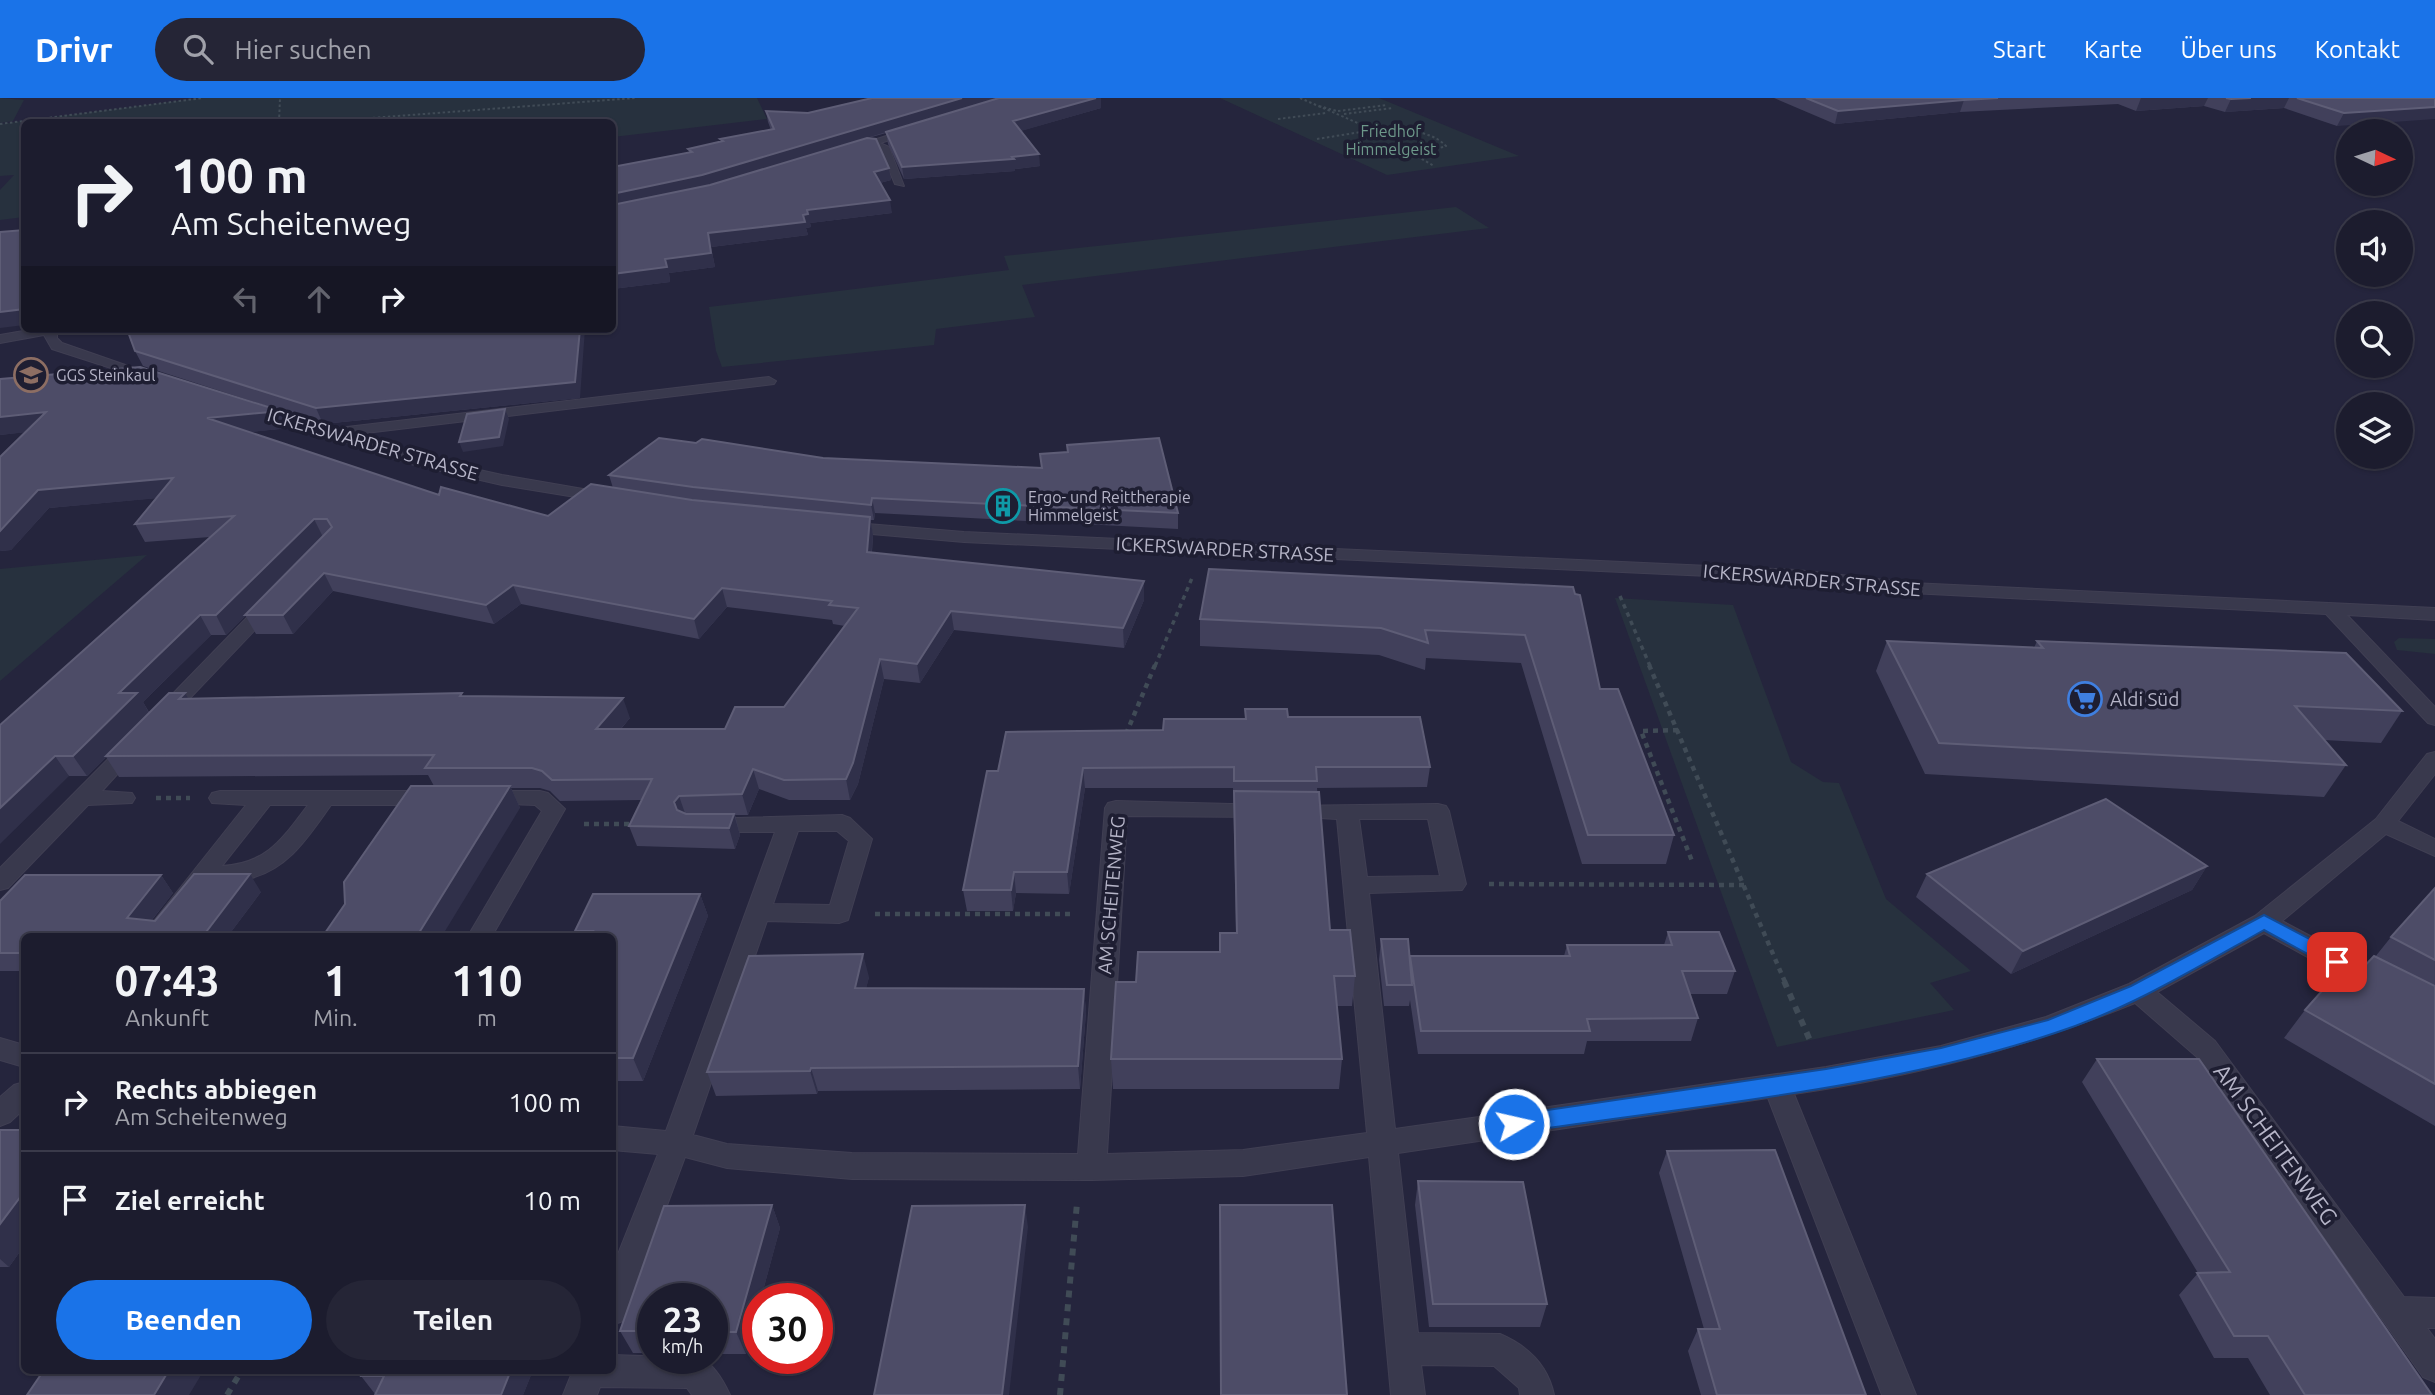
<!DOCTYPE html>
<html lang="de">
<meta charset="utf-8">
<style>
body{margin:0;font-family:Ubuntu,sans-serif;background:#252536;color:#f1f3f6;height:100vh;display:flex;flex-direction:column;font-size:26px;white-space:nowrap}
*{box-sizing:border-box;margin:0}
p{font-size:23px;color:#a0a1aa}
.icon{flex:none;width:38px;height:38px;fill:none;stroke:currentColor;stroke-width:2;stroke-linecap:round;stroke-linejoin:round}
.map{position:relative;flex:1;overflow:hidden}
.details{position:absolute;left:21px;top:835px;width:595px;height:441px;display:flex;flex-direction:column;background:#1c1c2e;border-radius:10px;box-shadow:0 2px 5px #0004,0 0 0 2px #3a3a4a}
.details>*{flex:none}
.top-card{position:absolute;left:21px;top:21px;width:595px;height:214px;border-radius:10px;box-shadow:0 2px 5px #0004,0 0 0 2px #3a3a4a;background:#1c1c2e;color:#f1f3f6;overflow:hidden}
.needle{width:46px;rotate:94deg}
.fabs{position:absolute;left:2336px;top:21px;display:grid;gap:14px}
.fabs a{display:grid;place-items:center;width:77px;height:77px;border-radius:50%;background:#1c1c2e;box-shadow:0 2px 5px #0004,0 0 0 2px #3a3a4a;font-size:35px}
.speed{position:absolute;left:637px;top:1185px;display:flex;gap:14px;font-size:35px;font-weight:700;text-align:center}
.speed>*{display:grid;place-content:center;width:91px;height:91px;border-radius:50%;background:#1c1c2e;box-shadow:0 2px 5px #0004,0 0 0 2px #3a3a4a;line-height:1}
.speed small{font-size:18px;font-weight:400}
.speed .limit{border:10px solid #d22;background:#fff;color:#111}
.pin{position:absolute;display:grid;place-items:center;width:60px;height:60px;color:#fff;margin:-30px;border-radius:14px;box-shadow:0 4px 10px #0006}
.me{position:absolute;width:77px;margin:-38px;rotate:81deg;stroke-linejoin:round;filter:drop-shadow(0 0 5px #0008)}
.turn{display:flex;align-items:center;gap:24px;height:147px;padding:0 35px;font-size:32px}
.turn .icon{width:91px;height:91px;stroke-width:2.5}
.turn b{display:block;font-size:49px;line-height:60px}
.lanes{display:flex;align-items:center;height:66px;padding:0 35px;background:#0003;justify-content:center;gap:35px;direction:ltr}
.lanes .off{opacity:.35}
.eta{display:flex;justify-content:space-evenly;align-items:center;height:119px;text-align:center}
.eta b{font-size:42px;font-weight:600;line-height:49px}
.cta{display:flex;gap:14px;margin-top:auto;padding:14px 35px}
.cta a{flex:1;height:80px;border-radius:42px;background:#1a73e8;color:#fff;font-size:28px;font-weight:600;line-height:80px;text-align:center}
.cta a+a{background:#252536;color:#f1f3f6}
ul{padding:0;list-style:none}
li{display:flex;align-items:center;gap:21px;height:98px;padding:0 35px;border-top:2px solid #3a3a4a}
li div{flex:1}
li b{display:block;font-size:26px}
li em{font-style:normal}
header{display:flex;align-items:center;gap:42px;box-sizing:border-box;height:98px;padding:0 35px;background:#1a73e8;color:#fff}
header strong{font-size:33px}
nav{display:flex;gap:38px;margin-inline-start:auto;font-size:24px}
.search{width:490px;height:63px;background:#252536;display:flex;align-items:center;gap:18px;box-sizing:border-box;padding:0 24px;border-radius:38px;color:#a0a1aa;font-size:26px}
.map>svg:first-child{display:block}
.green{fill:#27313e}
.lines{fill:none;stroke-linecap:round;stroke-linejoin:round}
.minor-casing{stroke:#403f53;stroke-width:2}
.path-far3{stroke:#404b56;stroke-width:2;stroke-dasharray:2.5 2.5;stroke-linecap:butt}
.path-far2{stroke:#404b56;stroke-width:3.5;stroke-dasharray:4.5 4.5;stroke-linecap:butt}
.path-far1{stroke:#404b56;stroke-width:4.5;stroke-dasharray:5 5;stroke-linecap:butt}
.path{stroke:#404b56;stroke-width:6;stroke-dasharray:7 7;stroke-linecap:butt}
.minor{fill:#39394d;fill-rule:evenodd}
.wall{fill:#41405b;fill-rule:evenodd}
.shaded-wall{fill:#30304a}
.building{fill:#4d4c67;stroke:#5e5d76;stroke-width:2}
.route{fill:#1a73e8;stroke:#114b97;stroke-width:2}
.labels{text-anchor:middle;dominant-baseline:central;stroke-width:7;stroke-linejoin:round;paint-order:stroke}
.far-park-label{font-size:16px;fill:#6d988a;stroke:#1e1e32}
.far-poi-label{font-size:16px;fill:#b6b5c8;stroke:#1e1e32;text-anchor:start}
.street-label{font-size:19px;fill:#b6b5c8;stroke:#1e1e32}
.poi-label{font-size:19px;fill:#b6b5c8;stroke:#1e1e32;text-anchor:start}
.near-street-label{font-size:23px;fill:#b6b5c8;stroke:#1e1e32}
</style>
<header>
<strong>Drivr</strong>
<div class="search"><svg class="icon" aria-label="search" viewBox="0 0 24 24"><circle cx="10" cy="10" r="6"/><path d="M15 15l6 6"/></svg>Hier suchen</div>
<nav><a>Start</a><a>Karte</a><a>Über uns</a><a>Kontakt</a></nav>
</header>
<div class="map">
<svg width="2435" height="1297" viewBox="0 0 2435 1297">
<rect width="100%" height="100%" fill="#25253d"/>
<path class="green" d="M0,0l24,2 -11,21 -13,2z
M200,0h557l10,21 -154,18 -1,-15h-588v95l-24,3v-30l14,-15 -14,1v-52z
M1220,0h159l140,58 -132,19z
M1456,109l33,21 -467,57 13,32 -99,12 -2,16 -212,22 -6,-16 -7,-44 300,-37 -5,-14z
M147,457l-147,126v-112z
M1615,500l118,7 58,157 32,20 16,1 47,116 85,72 -41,12 24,27 -177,37z
M2399,540l36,1v15l-38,-4 -3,-8z"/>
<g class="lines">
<g class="minor-casing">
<path id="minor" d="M914,29l3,5 -37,11 9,4 15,39 -9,-2 -15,-35 -11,-2 -18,5 -5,-3z
M35,231h29l-7,4v5l5,5 95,33 -12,3 -93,-30 -8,-14 -44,8v-8z
M769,279l7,4 -2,3 -425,51 72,22 81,18 110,19v6l-6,2 -104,-17 -91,-21 -161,-53 7,-4 73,22z
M843,424l121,10 833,38 114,13 524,25v12l-88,-5 88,92v18l-7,-2 -102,-109 -415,-21 -114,-13 -833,-38 -127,-11 -2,-4 2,-4z
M269,502l6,1 3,4 -3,4 -103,108h-14l-3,-4 3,-4 105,-108z
M133,641l10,7 -41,45 30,2 3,5 -3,5 -44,2 -80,83 -8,2v-22l126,-127z
M2435,654v22l-37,47 37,18v17l-49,-22 -104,87 96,51 4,7 -4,7 -9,3 -9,-3 -96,-53 -107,59 58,49 189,256 31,1v30h-8l8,11v43l-12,-5 -226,-320 -62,-54c-113,46 -220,73 -341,91l122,301h-34l-114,-297 -370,55 20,180 82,1c28,12 48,31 54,61h-34l-1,-7 -25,-22 -73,-1 4,30h-34l-22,-238 -126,19 -151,4 -240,-1 -125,-11 -42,-11 -57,153 -5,11 -11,4v-56l46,-115 -46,-4v-24l54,5 109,-299h-65l-8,-3 -3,-5 3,-5 140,-4 8,3 22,21 -24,81 -9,3 -72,-2 -74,214 34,9 125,9 226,1 27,-346 3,-5 8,-2 153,4 3,5 -3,5 -8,2 -134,-1 -20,338 136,-4 124,-17 -30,-314 -52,-3 -3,-5 3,-5 153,-2 8,2 3,5 17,73 -4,6 -93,3 26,236 431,-62 115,-21 105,-29 83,-33 126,-68 121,-97 51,-65zM1359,721h69l12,57 -73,1zM798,733h39l12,10 -19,64 -57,-1z
M220,693h209l8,2 3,5 -3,5 -8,2h-98c-23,32 -42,64 -83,74 -12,3 -26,6 -37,2l-43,55h-26l104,-131 -34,-2 -3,-5 3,-5zM270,707h38c-26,34 -40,58 -86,61z
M489,693h51l8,2 17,16 -73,127h-24l74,-125 -7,-6 -54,-2 -3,-5 3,-5z
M0,940l24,7v22l-24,-7z
M24,984v27l-14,13 -10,4v-29l14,-12z
M612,1257l88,3c14,6 24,24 30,37h-38l-5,-7 -87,-1 -3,8h-34l10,-25h39z"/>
</g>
<path class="path-far3" d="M1300,0l99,43
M1319,8l18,5
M1338,13l49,-6
M1344,16l49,-6
M1278,21l48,-6
M279,24l1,-24
M318,24l317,-24
M0,26l203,-26
M1368,30c24,2 60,-1 78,18 -28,9 -60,15 -85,-3v-11z
M1317,41l44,-7
M1413,56l21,12"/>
<path class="path-far2" d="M1620,498l30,70
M1155,568l37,-88"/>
<path class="path-far1" d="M1649,567l136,317
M1678,632l-37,1 51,130
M1126,636l29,-69
M156,700h34
M584,726h51
M1489,786l255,1
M875,816h198"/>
<path class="path" d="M1784,883l28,64
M227,1297l15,-25
M1060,1297l17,-192"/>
<use href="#minor" class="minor"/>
</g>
<path class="wall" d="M872,0h229v10l-81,23 20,35 -25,3v2l-111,8 -16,-35 -2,-11 -18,5 21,30 2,12 -11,3 12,30 -82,10 1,4 -5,1 2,7 -97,12 4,20 -46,6 1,9 -58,7 77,-137 -1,-3 33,-8 -1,-2 51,-9 -3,-8 -2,-11 42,2z
M1774,0h661l-98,28 -53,-18 -59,4 -21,-6 -68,5 -18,-7 -158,8 -125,12z
M135,253l445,47 -257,26 -180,-58z
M0,281l281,32 8,17 -41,4 191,63 109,21 65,-28 -4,-13 214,-17 219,10 -2,-14 27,-2v-7l111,68v16l-303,-16 -1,7h-4l3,15 -1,17 272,48 -20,48 -170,-18 -34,53 -36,-4 -26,105 -8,16h-61l-30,-11 -11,26h-13l5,20 -5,14 -98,-3 -8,-20 13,-26 -82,1 -10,-10 -10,-3h-29l9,20 -86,-22 -6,-11 -309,2 -13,-20 -19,19h-18l-69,-51 210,-188 -65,5 -10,-18 21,-26 -107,10 -38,42 -11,1v-94l25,-25 -25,3zM333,493l161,33 27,-20 178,35 28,-32 105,13 1,4 12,2 -61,81 -59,22h-104l9,-11 -166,-22 -275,3 -40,13 -6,-10 68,-67h15l22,-22 -3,2 11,19h37z
M1575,496l25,95 74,146 -8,29h-84l-61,-201 -95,-5 -1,12 -46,-15 -179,-9v-27z
M1887,543l147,7 3,-7 365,70 -21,32 -57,-3 22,25 -22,32 -399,-23 -49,-103z
M1245,611l43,8 142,50 -3,20 -110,1 13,142 25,46 -3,30h-15l5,53 -3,30h-226l-2,-30 25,-77 84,-30 16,-19 -3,-145h-148l-16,106 -53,-1 -3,18h-46l-4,-21 35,-119 165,-41 82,-11z
M2207,768l-15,24 -181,84 -95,-77 11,-23z
M161,777l12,18 -21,27 3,1 106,-29 -33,44h-204v35h-24v-70z
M2435,790v238l-151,-88 21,-28 54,-38 16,-15 16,-20z
M700,796l8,22 -65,165h-31v-145h-34l-3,-5z
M1668,834l67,39 -8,23h-37l8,24 -7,23h-104l-3,13h-166l-8,-54 -1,6h-25l-5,-46 2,-21 29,22v-5h154l3,-11h97z
M869,879l-3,11 218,1 2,23 -6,77 -262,2 -1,3 -101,2 -9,-24z
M2097,961l335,336h-162l-22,-37h-34l-35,-63 19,-22 -116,-191z
M0,1032h24v116l-15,21h-9z
M1667,1053l199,244h-165l-13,-44 10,-22h6l-45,-156z
M1418,1083l129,123 -7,23h-111l-14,-122z
M772,1107l8,23 -19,70h-3v12l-12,44h-34v-56h-59v55h-20l-13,-22 44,-125z
M363,1272h170l-10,25h-148v-1l-14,-18z"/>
<path class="shaded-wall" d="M961,0h48l-47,11 -257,78 -93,20v-13z
M1096,0h5v10l-87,25 -1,-12z
M2141,0h67l-4,8 -68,5z
M2251,0h38l-5,10 -59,4 6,-13z
M1964,2l-4,12 -125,12 3,-13z
M2435,9v12l-98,7 7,-13z
M1039,56l1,12 -25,3v2l-111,8 -2,-12z
M889,70l2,12 -15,4 -2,-12z
M890,102l2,13 -82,10 1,4 -5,1 2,7 -97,12 4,20 -46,6 1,9 -58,7v-15l53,-15 43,-26 95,-18 4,-5z
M24,211v16l-24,3v-16z
M580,231h5l-5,69 -257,26 -7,-16z
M505,311l4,10 -6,27 -40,6 -4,-10z
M281,313l8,17 -73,8 -9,-18z
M46,314l10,17 -56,6v-18z
M173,380l9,18 -133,12 -38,42 -11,1v-20l38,-41z
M872,400l3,15 -1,7 -3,-15z
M870,419l3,18 -3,36 -3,-19z
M314,421l9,18 -97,98 -10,-20z
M324,475l9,18 -40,43 -10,-19z
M1144,483v19l-20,48 -1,-20z
M513,487l8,19 -27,20 -8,-19z
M722,490l5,19 -28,32 -5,-20z
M951,513l3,19 -34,53 -3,-19z
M200,517l11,20 -68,67 6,11 -62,63 -14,-20 46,-63z
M880,561l4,20 -26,105 -8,16 -4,-21z
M185,595l12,20 -18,-14z
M623,600l7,20 -27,31 -7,-20z
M55,658l14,20 -69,68v-36z
M1083,670l2,20 -16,106 -2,-22z
M753,671l6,20 -11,26 -6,-21z
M510,688l10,22 -78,128h-25z
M679,698l7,20 -5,7 -7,-21z
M734,716l6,21 -5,14 -6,-21z
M2207,768l-15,24 -181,84 12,-23z
M1014,774l2,21 -3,18 -2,-21z
M250,776l11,18 -33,44h-25z
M161,777l12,18 -34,43 -12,-18z
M700,796l8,22 -65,165 -10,-23z
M863,856l6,23 -8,34 -6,-23z
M1084,891l2,23 -6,77 -2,-23z
M811,970l7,23 -1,3 -7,-23z
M24,1094v54l-15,21 -9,-8v-35z
M772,1107l8,23 -19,70h-3v12l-12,44 -10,-22z
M1025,1107l3,22 -19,168h-7z
M169,1272h35l-15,25h-35z
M511,1272h22l-10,25h-22z"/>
<path class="building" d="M872,0h90l-260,77 -90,19v-27l80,-15 -4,-3 35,-8 -3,-2 54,-10 -8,-18 42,2z
M999,0h97l-83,23 26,33 -27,3 2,2 -112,8 -16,-35z
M1806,0h192l-34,2 -126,11z
M2226,0h25l-20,1z
M2297,0h138v9l-91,6z
M867,40l9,1 13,29 -15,4 16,28 -83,10 1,4 -5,1 2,7 -97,11 3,20 -46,6 2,8 -55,7v-69l98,-20z
M24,132v79l-24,3v-80z
M127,231h453l-5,53 -259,26 -181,-57z
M140,269l141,44 -74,7 232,77 2,-8 107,29 43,-32 101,16 178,17 -3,35 277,29 -21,47 -172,-17 -34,53 -37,-5 -27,104 -7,16 -62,1 -31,-11 -11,25 -63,2 -5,6 3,8 9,4h48l-5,14 -100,-2 23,-47 -100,1 -10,-9 -10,-3h-107l9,-13 -328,1 63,-63h16l-6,6 283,-6 -2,3 163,2 -27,31h129l10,-22h49l74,-99 -29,-3 3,-4 -110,-13 -28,31 -181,-34 -27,20 -162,-32 -41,42h-38l87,-88 -5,-8h-13l-98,96h-16l-81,78h18l-64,63h-18l-55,52v-83l234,-209 -99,8 38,-46 -135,12 -38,41v-74l46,-45 -46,5v-38z
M505,311l-6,28 -40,5 8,-28z
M659,340l37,5 6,-4 121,19 219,10 -2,-14 28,-2 -1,-7 92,-7 19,75 -306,-15 -1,7 -178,-18 -84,-12z
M1209,471l364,18 2,7 5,1 20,94h18l56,146h-86l-63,-200 -100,-5 3,13 -47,-15 -181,-9z
M1887,543l156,7 -6,-7 309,12 56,58 -107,-5 51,59 -407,-22z
M1245,611h42l1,8h132l10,50h-114l1,14h-83v-14l-151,1 -16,104h-53l-3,18h-48l24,-119h11l8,-39 157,-2 1,-11h82z
M411,688h99l-93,150h-94l22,-32 -1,-22z
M1234,693l85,1 11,138h20l5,46h-21l8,83h-231l5,-77h20l2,-30h82v-19h17z
M2106,701l101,67 -184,85 -96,-77z
M194,776h56l-47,62h-179v17h-24v-52l25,-26h136l-34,43 28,3z
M2435,790v72l-44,-23z
M593,796h107l-67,164h-21v-122h-22l3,-5h-18z
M1668,834h51l16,39h-53l16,47 -111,1 3,12h-169l-11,-75h160l-3,-11h105z
M1381,841h27l4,46h-25z
M863,856l-8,34 229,1 -6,77 -267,2 -1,3 -103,1 42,-116z
M2374,858l61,30v98l-130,-74 40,-45 14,7z
M2097,961h102l233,336h-127l-37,-59h-34l-37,-63 33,-1z
M0,1032h24v62l-24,32z
M1775,1052l91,245h-149l-19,-66h22l-53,-178z
M1418,1083l105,1 24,122h-114z
M772,1107l-36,127h-24v-34h-59v33h-33l44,-125z
M1025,1107l-23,190h-128l38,-189z
M1220,1107h112l15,190h-126z
M44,1272h125l-15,25h-127z
M363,1272h148l-10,25h-126l9,-19h-23z"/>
<path class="route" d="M2264,817l80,42 3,5 -3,5h-13l-67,-37c-68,38 -135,79 -209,103 -170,57 -364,73 -541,100l-8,-3 -3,-6 3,-7 8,-2 312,-46 115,-21 107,-28 83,-34z"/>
<defs>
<g id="school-ring" transform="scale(1.75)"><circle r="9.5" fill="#1e1e32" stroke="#8d6e63" stroke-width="1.5"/><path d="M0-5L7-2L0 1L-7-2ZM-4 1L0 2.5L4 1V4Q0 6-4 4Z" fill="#8d6e63"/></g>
<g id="building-ring" transform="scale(1.75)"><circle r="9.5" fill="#1e1e32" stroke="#0f9aa8" stroke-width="1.5"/><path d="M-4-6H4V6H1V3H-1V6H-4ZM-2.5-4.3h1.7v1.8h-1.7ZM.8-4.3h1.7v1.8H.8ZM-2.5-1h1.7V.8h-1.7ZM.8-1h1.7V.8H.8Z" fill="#0f9aa8"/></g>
<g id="supermarket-ring" transform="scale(1.75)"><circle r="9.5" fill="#1e1e32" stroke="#3f7fe0" stroke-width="1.5"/><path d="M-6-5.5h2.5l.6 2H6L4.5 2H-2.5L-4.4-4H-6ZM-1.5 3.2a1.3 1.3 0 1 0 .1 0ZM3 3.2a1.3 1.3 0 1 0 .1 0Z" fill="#3f7fe0"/></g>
</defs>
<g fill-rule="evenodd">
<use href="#school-ring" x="31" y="277"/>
<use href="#building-ring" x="1003" y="408"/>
<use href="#supermarket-ring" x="2085" y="601"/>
</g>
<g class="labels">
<g class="far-park-label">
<text x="1391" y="33">Friedhof<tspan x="1391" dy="18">Himmelgeist</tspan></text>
</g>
<g class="far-poi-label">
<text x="56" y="277">GGS Steinkaul</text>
<text x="1028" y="399">Ergo- und Reittherapie<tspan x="1028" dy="18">Himmelgeist</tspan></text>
</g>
<g class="street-label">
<text transform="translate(373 346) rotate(16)">ICKERSWARDER STRASSE</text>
<text transform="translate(1225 451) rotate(3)">ICKERSWARDER STRASSE</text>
<text transform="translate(1812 482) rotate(5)">ICKERSWARDER STRASSE</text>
<text transform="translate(1111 797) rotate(-85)">AM SCHEITENWEG</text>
</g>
<g class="poi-label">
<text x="2110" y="601">Aldi Süd</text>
</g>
<g class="near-street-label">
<text transform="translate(2276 1046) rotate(54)">AM SCHEITENWEG</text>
</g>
</g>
</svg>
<div class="fabs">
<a><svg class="needle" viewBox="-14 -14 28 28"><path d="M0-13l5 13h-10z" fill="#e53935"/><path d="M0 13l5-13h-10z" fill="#a0a1aa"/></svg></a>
<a><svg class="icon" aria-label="sound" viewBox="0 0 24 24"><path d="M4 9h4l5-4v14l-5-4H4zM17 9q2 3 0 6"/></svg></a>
<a><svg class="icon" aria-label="search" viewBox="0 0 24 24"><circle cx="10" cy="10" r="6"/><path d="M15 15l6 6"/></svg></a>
<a><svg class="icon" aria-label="layers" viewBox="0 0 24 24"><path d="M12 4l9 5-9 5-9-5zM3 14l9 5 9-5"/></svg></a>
</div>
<div class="speed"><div>23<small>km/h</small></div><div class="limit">30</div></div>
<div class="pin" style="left:2337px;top:864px;background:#d93025"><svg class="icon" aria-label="arrive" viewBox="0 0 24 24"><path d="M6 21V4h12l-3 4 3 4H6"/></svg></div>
<svg class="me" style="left:1514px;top:1026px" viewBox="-20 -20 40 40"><circle r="17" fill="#1a73e8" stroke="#fff" stroke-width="3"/><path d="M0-11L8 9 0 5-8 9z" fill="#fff"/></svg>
<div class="top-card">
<div class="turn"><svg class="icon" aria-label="right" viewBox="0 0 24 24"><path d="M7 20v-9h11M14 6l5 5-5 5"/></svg><div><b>100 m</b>Am Scheitenweg</div></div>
<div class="lanes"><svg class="icon off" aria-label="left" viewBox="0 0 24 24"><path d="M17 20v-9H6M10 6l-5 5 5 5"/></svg><svg class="icon off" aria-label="ahead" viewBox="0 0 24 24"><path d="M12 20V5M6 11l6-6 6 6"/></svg><svg class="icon" aria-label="right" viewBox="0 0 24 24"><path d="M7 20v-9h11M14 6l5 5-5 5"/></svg></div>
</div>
<section class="details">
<div class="eta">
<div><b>07:43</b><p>Ankunft</p></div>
<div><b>1</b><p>Min.</p></div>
<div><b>110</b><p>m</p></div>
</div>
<ul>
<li><svg class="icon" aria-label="right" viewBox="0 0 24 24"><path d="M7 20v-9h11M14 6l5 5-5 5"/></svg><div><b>Rechts abbiegen</b><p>Am Scheitenweg</p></div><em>100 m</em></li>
<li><svg class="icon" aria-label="arrive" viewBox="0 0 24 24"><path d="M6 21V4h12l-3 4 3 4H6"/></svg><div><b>Ziel erreicht</b></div><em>10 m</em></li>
</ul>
<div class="cta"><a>Beenden</a><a>Teilen</a></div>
</section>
</div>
